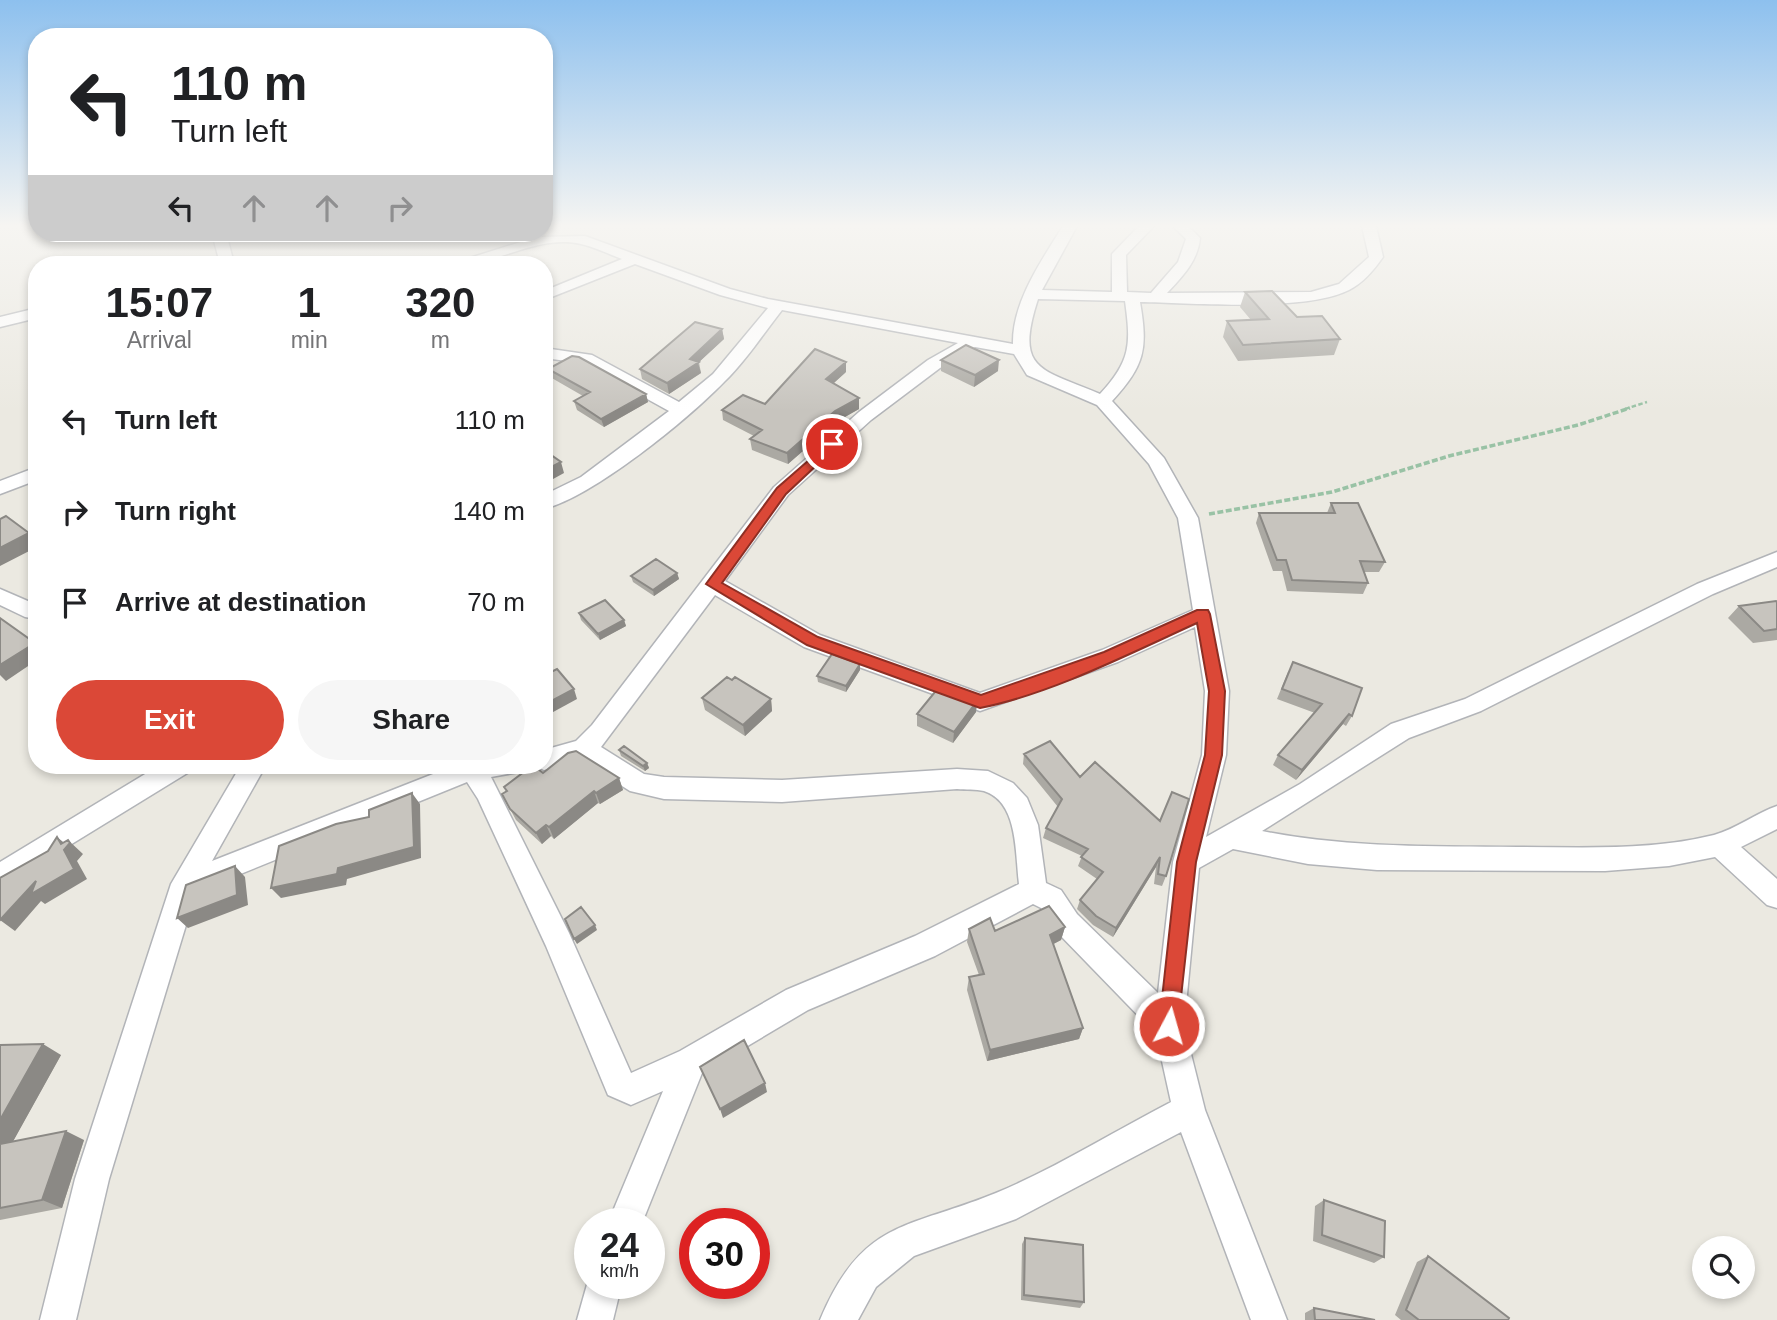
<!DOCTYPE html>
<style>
body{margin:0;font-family:Helvetica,sans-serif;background:#f6f6f6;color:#202124;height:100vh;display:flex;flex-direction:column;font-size:26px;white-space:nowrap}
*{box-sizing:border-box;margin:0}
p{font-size:23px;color:#757577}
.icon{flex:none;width:38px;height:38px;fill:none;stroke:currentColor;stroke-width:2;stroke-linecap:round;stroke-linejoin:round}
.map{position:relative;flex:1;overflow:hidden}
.drawer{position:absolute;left:28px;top:256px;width:525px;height:518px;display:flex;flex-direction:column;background:#fff;border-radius:28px;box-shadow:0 4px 10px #0003}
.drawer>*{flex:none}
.top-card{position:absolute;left:28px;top:28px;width:525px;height:214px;border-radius:28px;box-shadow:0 4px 10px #0003;background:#fff;color:#202124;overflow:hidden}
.fabs{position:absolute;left:1692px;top:1236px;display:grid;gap:14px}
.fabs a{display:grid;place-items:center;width:63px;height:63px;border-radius:50%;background:#fff;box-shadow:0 4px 10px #0003;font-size:35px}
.speed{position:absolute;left:574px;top:1208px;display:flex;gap:14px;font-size:35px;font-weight:700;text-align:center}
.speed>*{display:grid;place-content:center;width:91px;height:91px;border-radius:50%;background:#fff;box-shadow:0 4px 10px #0003;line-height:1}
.speed small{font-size:18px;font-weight:400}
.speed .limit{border:10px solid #d22;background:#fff;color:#111}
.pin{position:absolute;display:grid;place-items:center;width:60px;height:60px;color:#fff;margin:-30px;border:4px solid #fff;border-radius:50%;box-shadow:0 2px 7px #0007}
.me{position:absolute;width:77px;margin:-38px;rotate:6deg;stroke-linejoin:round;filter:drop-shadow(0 0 5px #0008)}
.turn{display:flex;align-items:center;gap:24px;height:147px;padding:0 28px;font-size:32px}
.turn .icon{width:91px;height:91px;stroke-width:2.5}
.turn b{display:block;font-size:49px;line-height:60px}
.lanes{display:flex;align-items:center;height:66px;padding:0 28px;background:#0003;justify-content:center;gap:35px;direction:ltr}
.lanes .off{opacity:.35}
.eta{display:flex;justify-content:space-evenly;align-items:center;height:119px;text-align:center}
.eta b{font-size:42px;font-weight:800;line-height:49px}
.primary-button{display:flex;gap:14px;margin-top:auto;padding:14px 28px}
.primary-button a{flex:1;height:80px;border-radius:42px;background:#db4837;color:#fff;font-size:28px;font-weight:800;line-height:80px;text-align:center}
.primary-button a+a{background:#f6f6f6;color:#202124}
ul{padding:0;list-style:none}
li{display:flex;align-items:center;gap:21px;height:91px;padding:0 28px}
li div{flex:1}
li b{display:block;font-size:26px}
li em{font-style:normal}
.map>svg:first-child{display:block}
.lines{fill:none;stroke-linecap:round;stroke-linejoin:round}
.street-casing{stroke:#b2b4b8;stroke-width:3}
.path-far1{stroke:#99c2a5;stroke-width:2.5;stroke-dasharray:4.5 2.5;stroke-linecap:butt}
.path{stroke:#99c2a5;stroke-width:3.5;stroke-dasharray:6 2.5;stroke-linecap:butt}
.street{fill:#fff;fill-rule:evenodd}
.wall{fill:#aba9a3}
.shaded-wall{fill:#8b8985}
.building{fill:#c7c4be;stroke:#8b8985;stroke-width:2}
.route{fill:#db4837;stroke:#8e2f24;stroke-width:2}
</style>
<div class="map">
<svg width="1777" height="1320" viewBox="0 0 1777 1320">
<rect width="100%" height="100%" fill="#ebe9e1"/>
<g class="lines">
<g class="street-casing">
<path id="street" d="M1063,226h14l-35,64 70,2v-38l27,-28h15l-28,29 1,37 24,1 27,-31 8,-23 -13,-13h15l12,12c-2,23 -18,39 -33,55l144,-1 28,-8 30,-27 -7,-31h14l7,31c-9,13 -20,26 -34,33 -43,22 -158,13 -209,12 8,47 5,63 -28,99l52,57 34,60 31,173 -3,64 -20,82 94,-53 91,-60 74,-25 232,-115 80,-32v15l-64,27 -232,117 -72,27 -147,93c85,17 169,15 255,16 65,0 133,4 197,-12 22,-6 42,-22 63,-29v23l-36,18 36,32v29l-10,-3 -52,-48 -46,9 -64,5 -228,-1 -69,-6 -75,-15 -34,19 -15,158 21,84 82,210h-36l-70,-188 -165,87 -102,37 -38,31 -18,33h-38c42,-101 88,-91 176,-127 60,-25 117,-61 175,-91l-15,-68 -99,-102 -16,-24 -8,-4 -98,52 -127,54 -106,63 -60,150h-34l55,-132 -32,14 -23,-10 -62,-149 -68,-147 -11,-17 -271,110 -87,287 -33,141h-36l35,-141 96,-295 70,-119h25l-54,96 244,-96h66l-3,7 -28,5 78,156 62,140 49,-22 106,-61 129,-54 104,-52c-4,-29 0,-82 -35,-93 -8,-2 -19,-1 -27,-2l-175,13 -118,-3 -34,-8 -49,-31 -37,10 -10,-5h10v-15l32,-9 16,-16 182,-238 85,-75 69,-52 30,-17 -176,-33c-19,24 -36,51 -58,72 -37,38 -130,114 -180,127v-14l37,-18 88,-66 -87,-48 -38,-5v-10l48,7 87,47 34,-28 55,-66 -48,-13 -85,-31 -91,36v-9l78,-32c-14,-5 -27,-12 -41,-15 -41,-10 -82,20 -123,20l2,-3 67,-21 -7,-7h15l5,4 45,-1 145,53 38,10 245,45c-1,-42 29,-84 50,-118zM1038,299l87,2c6,43 6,60 -25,93 -58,-25 -86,-22 -62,-95zM975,347l39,7 13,21 70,30 52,59 29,54 15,92 -91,40 -122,43 -160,-58 -95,-54 63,-86 83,-75 69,-52zM715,595l89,52 176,64 138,-49 77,-35 10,64 -3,64 -29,107 -15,131 -81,-79 -16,-24 -15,-7 -8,-58 -11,-27 -14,-15 -25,-12 -31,-2 -175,11 -118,-3 -20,-3 -43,-27z
M212,233h14l6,23 -4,8h-14l4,-8z
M37,308v10l-37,9v-10z
M37,467v13l-37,14v-13z
M0,589l37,16v14l-12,-2 -25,-12z
M160,765h32l-3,7 -189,116v-26z
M590,1274v9h32l-9,37h-36z"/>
</g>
<path class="path-far1" d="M1625,409l22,-7"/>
<path class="path" d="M1209,514l123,-22 117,-36 129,-31 52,-17"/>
<use href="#street" class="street"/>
</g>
<path class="wall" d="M1245,292l95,47 -6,16 -96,6 -15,-24 4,-16 24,-1 -11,-13z
M722,329l2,10 -25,23 2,11 -32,21 -27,-15 -2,-10z
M941,360l57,11 -24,16 -33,-16z
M548,369l98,25 2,8 -44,25 -27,-17 -3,-9 9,-5 -33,-19z
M846,372l-12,11 25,15v11l-23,13 -48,42 -36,-14 -2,-11 4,-3 -31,-16 -1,-10 43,-6z
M1331,503l54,59 -6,10h-15l4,11 -5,11 -76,-3 -5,-20h-9l-17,-48 3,-10h68z
M677,573l2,6 -25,17 -21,-14 -2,-6z
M1777,602v38l-24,3 -25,-25 11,-12z
M579,613l45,7 2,6 -26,14 -19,-20z
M860,670l-14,22 -28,-10 -1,-6z
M1288,672l64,44 -6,10 -3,-2 -47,56 -23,-15 5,-10 37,-42 -38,-14z
M702,698l69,1 1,12 -27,25 -40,-26z
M977,701l-1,11 -23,31 -36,-17v-12z
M619,750l28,13 2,5 -4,3 -24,-15z
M1024,754l56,23 80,44 6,55 -4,10 -8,-2 2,-17 -43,70 -20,-12 -16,-16 3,-9 17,-21 -19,-13 4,-10 -39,-18 3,-10 12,-21 -35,-43z
M543,773l76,5 4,12 -23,14 -2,-1 -44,36 -3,-3 -9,8 -26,-24 -14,-26 4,-2 -2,-5z
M1065,927l-4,13 -8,4 30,84 -4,11 -92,22 -20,-71 2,-13 10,-2 -12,-33 2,-13 26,2z
M0,1045l61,10 -48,86 71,-1 -22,68 -62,12z
M1324,1200l60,57 -10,6 -61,-22 2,-35z
M1025,1238l59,64 -4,6 -59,-8 1,-56z
M1428,1256l80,64h-107l-6,-5 22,-53z
M1314,1308l61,12h-70v-7z"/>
<path class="shaded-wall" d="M722,329l2,10 -26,24 3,10 -32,21 -2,-11 23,-24z
M999,360l-1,11 -24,16 1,-12z
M846,362v10l-19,17 -1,-10z
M646,394l2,8 -44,25 -3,-8z
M859,398v11l-23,13 -48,42 -1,-11 48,-42z
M561,462l3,11 -20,11v-13z
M29,533l8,9v5l-37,19v-18z
M677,573l2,6 -25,17 -1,-6z
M624,620l2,6 -26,14 -2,-6z
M35,643l2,2v15l-31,21 -6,-6v-10z
M860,664v6l-14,22v-6z
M574,689l3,10 -33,18v-12z
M771,699l1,12 -27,25 -2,-11z
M977,701l-1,11 -23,31 1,-11z
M1349,714l-6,10 -47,56 6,-10z
M647,763l2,5 -4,3 -2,-5z
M273,765h21l-22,7 -4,-5z
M619,778l4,12 -23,14 -4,-11z
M594,791l4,12 -44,36 -5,-12z
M412,793l8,11 1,54 -74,21 -1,6 -65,13 -10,-10z
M546,825l5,11 -9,8 -6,-11z
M57,837l11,9v-6l15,14 -6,7 10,18 -42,25 -4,-3 -26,30 -15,-11 36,-39 25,-37z
M1160,857l-4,10 -43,70 3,-9z
M235,866l10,11 3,28 -60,23 -11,-10z
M595,925l2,5 -20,14 -3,-5z
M1065,927l-4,13 -15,8 4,-13z
M1083,1028l-4,11 -92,22 3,-11z
M43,1044l18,11 -56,101 -5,-2v-34z
M765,1083l2,9 -44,26 -3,-9z
M66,1131l18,9 -22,68 -20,-8z"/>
<path class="building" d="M1272,291l25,26 25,-1 18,23 -97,6 -16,-24 42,-2 -24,-27z
M695,322l27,7 -32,30 9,3 -32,21 -27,-14z
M966,345l33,15 -24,15 -34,-15z
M815,349l31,13 -20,17 33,19 -24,13 -48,42 -37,-14 12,-9 -40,-20 21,-15 22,9z
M572,356l7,1 67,37 -45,25 -27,-18 16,-9 -42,-23z
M544,450l17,12 -17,9z
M1331,503h27l27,59 -25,-1 8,22 -76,-3 -6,-20h-9l-18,-47h76z
M6,516l23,17 -29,15v-29z
M656,559l21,14 -24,17 -22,-14z
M605,600l19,20 -26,14 -19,-21z
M1776,601l1,1v27l-13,2 -25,-25z
M0,618l35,25 -35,22z
M832,654l28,10 -14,22 -29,-10z
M1293,662l69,26 -10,28 -3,-2 -47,56 -24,-15 44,-51 -40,-15z
M557,669l17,20 -30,16v-33l3,2z
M727,677l5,3 3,-3 36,22 -28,26 -41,-27z
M939,687l38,14 -23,31 -37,-18z
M1050,741l30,36 15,-15 65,59 12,-29 17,7 -23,77 -8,-2 2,-17 -44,71 -20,-12 -16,-16 23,-28 -22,-15 7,-8 -42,-21 16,-29 -38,-45z
M624,746l23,17 -4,3 -24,-16z
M576,751l43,27 -23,15 -2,-2 -45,36 -3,-2 -10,8 -26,-24 -8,-15 5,-3 -3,-4 29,-22 10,8 25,-20z
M412,793l2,54 -76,21 -1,6 -66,14 8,-42 57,-22 33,-7v-7z
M57,837l4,7 7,-4 2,3 -6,7 10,19 -43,25 5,-13 -36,39v-42l48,-27z
M235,866l2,29 -60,23 9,-33z
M1049,906l16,21 -15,8 33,93 -93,22 -21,-73 15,-3 -15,-45 21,-11 5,13z
M581,907l14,18 -21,14 -9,-20z
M744,1040l21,43 -45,26 -20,-42z
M43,1044l-43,76v-75z
M66,1131l-24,69 -42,8v-64z
M1324,1200l61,21 -1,36 -62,-22z
M1025,1238l58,7 1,57 -60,-7z
M1428,1256l81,62 -1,2h-89l-13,-10z
M1314,1308l61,12h-60z"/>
<linearGradient id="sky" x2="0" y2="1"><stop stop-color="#8dc0ee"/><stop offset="0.55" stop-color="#f6f5f2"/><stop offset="1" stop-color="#f6f5f2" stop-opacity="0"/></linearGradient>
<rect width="1777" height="411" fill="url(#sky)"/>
<path class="route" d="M832,440l6,4 -2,3 -50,47 -64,89 96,54 163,58 123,-43 93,-42h11l2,4 15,77 -3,64 -26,107 -19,171 -8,3 -7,-3 -3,-7 18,-164 28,-107 4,-64 -12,-68c-66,30 -146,71 -217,85l-173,-63 -101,-61 71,-96z"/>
</svg>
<div class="fabs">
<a><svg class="icon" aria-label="search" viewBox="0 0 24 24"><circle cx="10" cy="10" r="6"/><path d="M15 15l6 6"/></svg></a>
</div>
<div class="speed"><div>24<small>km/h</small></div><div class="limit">30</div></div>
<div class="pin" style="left:832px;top:444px;background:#d93025"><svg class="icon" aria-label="arrive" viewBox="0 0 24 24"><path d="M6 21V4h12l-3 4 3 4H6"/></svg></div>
<svg class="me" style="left:1169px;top:1026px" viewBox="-20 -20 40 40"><circle r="17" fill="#db4837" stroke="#fff" stroke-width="3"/><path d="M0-11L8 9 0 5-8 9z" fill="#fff"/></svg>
<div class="top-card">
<div class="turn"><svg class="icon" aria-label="left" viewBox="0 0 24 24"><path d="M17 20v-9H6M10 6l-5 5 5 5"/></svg><div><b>110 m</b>Turn left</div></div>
<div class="lanes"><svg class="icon" aria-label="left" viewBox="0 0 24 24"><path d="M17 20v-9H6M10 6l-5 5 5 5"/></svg><svg class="icon off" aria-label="ahead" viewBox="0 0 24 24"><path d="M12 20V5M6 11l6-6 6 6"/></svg><svg class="icon off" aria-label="ahead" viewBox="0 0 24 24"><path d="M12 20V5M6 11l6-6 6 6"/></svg><svg class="icon off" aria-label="right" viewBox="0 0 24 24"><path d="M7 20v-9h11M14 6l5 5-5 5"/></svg></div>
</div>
<section class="drawer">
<div class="eta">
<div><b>15:07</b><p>Arrival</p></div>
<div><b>1</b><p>min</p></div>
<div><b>320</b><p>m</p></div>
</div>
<ul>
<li><svg class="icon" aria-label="left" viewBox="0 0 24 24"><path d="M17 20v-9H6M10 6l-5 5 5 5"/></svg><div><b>Turn left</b></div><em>110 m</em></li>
<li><svg class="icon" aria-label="right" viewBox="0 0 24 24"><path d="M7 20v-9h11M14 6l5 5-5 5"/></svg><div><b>Turn right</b></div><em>140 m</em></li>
<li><svg class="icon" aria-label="arrive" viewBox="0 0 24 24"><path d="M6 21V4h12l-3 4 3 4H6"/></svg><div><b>Arrive at destination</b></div><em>70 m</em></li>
</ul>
<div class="primary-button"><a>Exit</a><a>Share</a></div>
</section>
</div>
